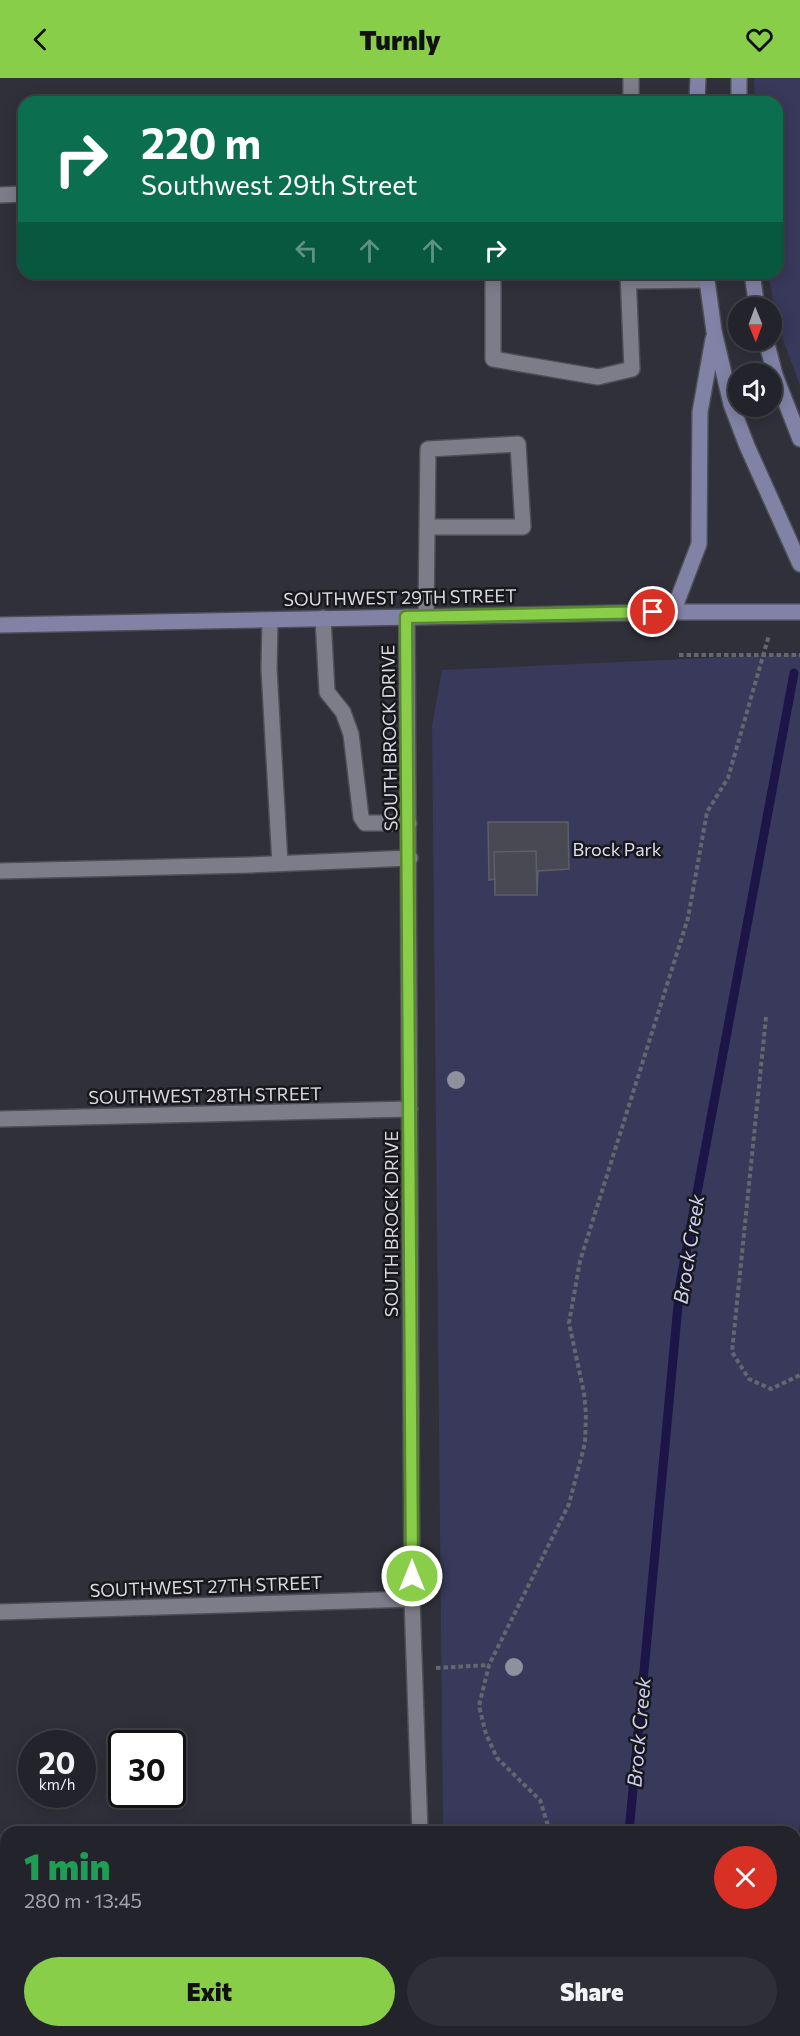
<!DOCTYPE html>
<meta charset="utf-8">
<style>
body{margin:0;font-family:Commissioner,sans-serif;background:#2f3037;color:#f1f3f6;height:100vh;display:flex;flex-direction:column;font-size:22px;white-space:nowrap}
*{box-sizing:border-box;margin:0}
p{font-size:20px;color:#a3a4a9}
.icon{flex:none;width:33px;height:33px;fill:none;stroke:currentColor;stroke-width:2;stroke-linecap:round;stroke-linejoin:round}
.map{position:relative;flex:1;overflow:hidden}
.side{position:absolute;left:0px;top:1748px;width:801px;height:212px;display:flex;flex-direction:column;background:#23242b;border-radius:18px 18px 0 0;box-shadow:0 3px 15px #0003,0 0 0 2px #404147}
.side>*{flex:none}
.hud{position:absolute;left:18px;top:18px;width:765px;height:183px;border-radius:18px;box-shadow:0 3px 15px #0003,0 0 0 2px #404147;background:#0b6e4f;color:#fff;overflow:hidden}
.needle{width:39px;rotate:179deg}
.fabs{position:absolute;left:728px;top:219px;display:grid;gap:12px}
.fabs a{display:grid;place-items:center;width:54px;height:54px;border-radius:50%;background:#23242b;box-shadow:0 3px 15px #0003,0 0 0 2px #404147;font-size:30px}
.speed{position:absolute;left:18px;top:1652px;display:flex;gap:12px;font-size:30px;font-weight:700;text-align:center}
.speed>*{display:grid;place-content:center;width:78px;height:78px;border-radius:50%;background:#23242b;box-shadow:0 3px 15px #0003,0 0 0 2px #404147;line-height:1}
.speed small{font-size:15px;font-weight:400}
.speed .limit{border:3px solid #111;border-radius:9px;background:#fff;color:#111}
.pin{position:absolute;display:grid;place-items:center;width:51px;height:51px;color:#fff;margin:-26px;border:3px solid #fff;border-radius:50%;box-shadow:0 2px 6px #0007}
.me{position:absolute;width:66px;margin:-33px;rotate:0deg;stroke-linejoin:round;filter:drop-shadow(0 0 4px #0008)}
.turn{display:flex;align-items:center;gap:21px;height:126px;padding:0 24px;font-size:27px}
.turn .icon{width:78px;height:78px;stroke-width:2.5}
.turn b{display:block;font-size:42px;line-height:51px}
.lanes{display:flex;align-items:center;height:57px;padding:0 24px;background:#0003;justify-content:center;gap:30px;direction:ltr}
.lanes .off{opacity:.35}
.round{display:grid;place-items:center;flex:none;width:63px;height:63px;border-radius:32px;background:#2f3037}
.summary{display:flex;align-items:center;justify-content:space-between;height:102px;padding:0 24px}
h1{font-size:36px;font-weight:800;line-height:45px;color:#1e9e55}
.action{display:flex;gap:12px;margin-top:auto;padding:12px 24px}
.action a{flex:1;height:69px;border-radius:36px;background:#89ce48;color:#111;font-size:24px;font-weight:800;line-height:69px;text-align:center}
.action a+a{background:#2f3037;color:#f1f3f6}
header{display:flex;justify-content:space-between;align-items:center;height:78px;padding:0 24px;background:#89ce48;color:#111;font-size:27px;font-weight:800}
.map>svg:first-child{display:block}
.green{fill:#38395b}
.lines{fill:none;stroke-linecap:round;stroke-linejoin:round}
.stream{stroke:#1b1647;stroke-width:9}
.building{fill:#494954;stroke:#5d5e69;stroke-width:1.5}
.service-casing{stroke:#4d4e56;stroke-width:18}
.minor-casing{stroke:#4d4e56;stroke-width:18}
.secondary-casing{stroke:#4d4e56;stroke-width:18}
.path{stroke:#65666e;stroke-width:4;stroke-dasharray:4.5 3;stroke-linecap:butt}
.service{stroke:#7c7d89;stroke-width:15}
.minor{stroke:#7c7d89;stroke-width:15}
.secondary{stroke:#8282a7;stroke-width:15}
.tree{fill:#8f909e}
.route-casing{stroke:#59862f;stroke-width:15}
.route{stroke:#89ce48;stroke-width:10}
.labels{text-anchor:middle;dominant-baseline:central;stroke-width:5;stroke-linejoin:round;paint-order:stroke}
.street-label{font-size:18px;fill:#d9dae0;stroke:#18181c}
.park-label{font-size:18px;fill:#dedff0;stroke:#18181c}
.water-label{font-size:20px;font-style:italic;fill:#ced0f2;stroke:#18181c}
</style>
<header><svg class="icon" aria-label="back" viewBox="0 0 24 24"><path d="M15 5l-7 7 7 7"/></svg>Turnly<svg class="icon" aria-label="heart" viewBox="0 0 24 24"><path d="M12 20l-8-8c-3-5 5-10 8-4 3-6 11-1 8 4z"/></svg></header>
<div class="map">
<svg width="800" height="1958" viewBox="0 0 800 1958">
<rect width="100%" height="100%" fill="#2f3039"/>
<path class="green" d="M754,0h46v307l-22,-59 -10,-53h9v-171h-22z
M800,576v1169l-5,27v-18l-352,-1 -11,-1105 10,-56z
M445,1953h314l-1,5h-313z"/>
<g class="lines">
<path class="stream" d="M629,1754l51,-548 114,-611
M603,1958l2,-5"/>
</g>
<path class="building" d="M488,744h80l1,47 -31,2 -1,24h-42v-16l-6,1z
M536,773l1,44h-42l-1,-43z"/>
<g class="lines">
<g class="service-casing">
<path id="service" d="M631,0v24
M493,195v86l105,18 34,-8 -4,-96
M629,203l78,-1
M426,538l2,-167 90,-5 5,83h-96
M323,540l4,74 16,20 8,22 10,83 4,6h44
M270,542l-1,49 11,195
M0,793l251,-6 159,-7"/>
</g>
<g class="minor-casing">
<path id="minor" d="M0,117l24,-1
M407,539l5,982 8,233
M0,1041l410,-10
M0,1534l412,-13
M414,1958l1,-5"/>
</g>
<g class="secondary-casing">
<path id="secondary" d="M739,0v24
M697,24l1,-24
M706,195l8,58 17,73 16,42 53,118
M752,195l5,35
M766,262l9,35 25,64
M673,534l26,-68 1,-132 13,-73
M0,547l673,-13h127
M795,1924l5,-26
M789,1958l1,-5"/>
</g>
<path class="path" d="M679,577h121
M766,939l-34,335 17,27 22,10 29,-14
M436,1590l53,-3
M550,1754l-10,-32 -43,-42 -11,-24 -7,-28 10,-41 80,-161 16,-61 1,-29 -2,-21 -15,-70 11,-62 108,-343 19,-106 21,-34 41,-143
M485,1958l2,-5"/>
<use href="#service" class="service"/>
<use href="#minor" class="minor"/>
<use href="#secondary" class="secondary"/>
</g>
<g class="tree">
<circle cx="456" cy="1002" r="9"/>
<circle cx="514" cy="1589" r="9"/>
</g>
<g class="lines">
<g class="route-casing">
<path id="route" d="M412,1498l-6,-959 247,-5"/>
</g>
<use href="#route" class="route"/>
</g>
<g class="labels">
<g class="street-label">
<text transform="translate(400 519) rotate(-1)">SOUTHWEST 29TH STREET</text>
<text transform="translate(389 660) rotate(-91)">SOUTH BROCK DRIVE</text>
<text transform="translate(205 1017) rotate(-1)">SOUTHWEST 28TH STREET</text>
<text transform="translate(391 1146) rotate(-90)">SOUTH BROCK DRIVE</text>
<text transform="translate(206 1508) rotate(-2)">SOUTHWEST 27TH STREET</text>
</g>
<g class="park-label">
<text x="617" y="771">Brock Park</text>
</g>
<g class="water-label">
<text transform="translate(688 1171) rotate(-81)">Brock Creek</text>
<text transform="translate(638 1654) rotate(-85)">Brock Creek</text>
</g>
</g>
</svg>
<div class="fabs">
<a><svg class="needle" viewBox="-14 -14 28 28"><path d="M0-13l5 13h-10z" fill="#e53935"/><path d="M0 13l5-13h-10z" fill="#a3a4a9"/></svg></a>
<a><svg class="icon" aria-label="sound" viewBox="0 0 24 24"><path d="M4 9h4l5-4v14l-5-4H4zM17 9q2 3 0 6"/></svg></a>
</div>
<div class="speed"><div>20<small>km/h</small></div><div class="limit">30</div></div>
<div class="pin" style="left:653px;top:534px;background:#d93025"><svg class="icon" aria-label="arrive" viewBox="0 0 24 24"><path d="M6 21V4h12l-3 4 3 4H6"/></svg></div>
<svg class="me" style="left:412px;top:1498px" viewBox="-20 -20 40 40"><circle r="17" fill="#89ce48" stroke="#fff" stroke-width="3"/><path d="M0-11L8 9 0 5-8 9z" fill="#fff"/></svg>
<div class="hud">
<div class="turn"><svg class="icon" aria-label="right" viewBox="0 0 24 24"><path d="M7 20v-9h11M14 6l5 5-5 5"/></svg><div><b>220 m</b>Southwest 29th Street</div></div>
<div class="lanes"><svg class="icon off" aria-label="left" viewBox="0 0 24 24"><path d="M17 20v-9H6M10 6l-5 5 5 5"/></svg><svg class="icon off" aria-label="ahead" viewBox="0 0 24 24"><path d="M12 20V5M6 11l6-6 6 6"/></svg><svg class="icon off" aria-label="ahead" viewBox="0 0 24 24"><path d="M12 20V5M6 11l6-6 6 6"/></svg><svg class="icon" aria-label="right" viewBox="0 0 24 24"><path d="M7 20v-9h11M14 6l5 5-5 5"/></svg></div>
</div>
<section class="side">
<div class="summary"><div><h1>1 min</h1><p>280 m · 13:45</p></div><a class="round" style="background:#d93025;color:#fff"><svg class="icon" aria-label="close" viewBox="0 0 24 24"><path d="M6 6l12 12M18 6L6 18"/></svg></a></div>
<div class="action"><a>Exit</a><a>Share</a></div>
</section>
</div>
